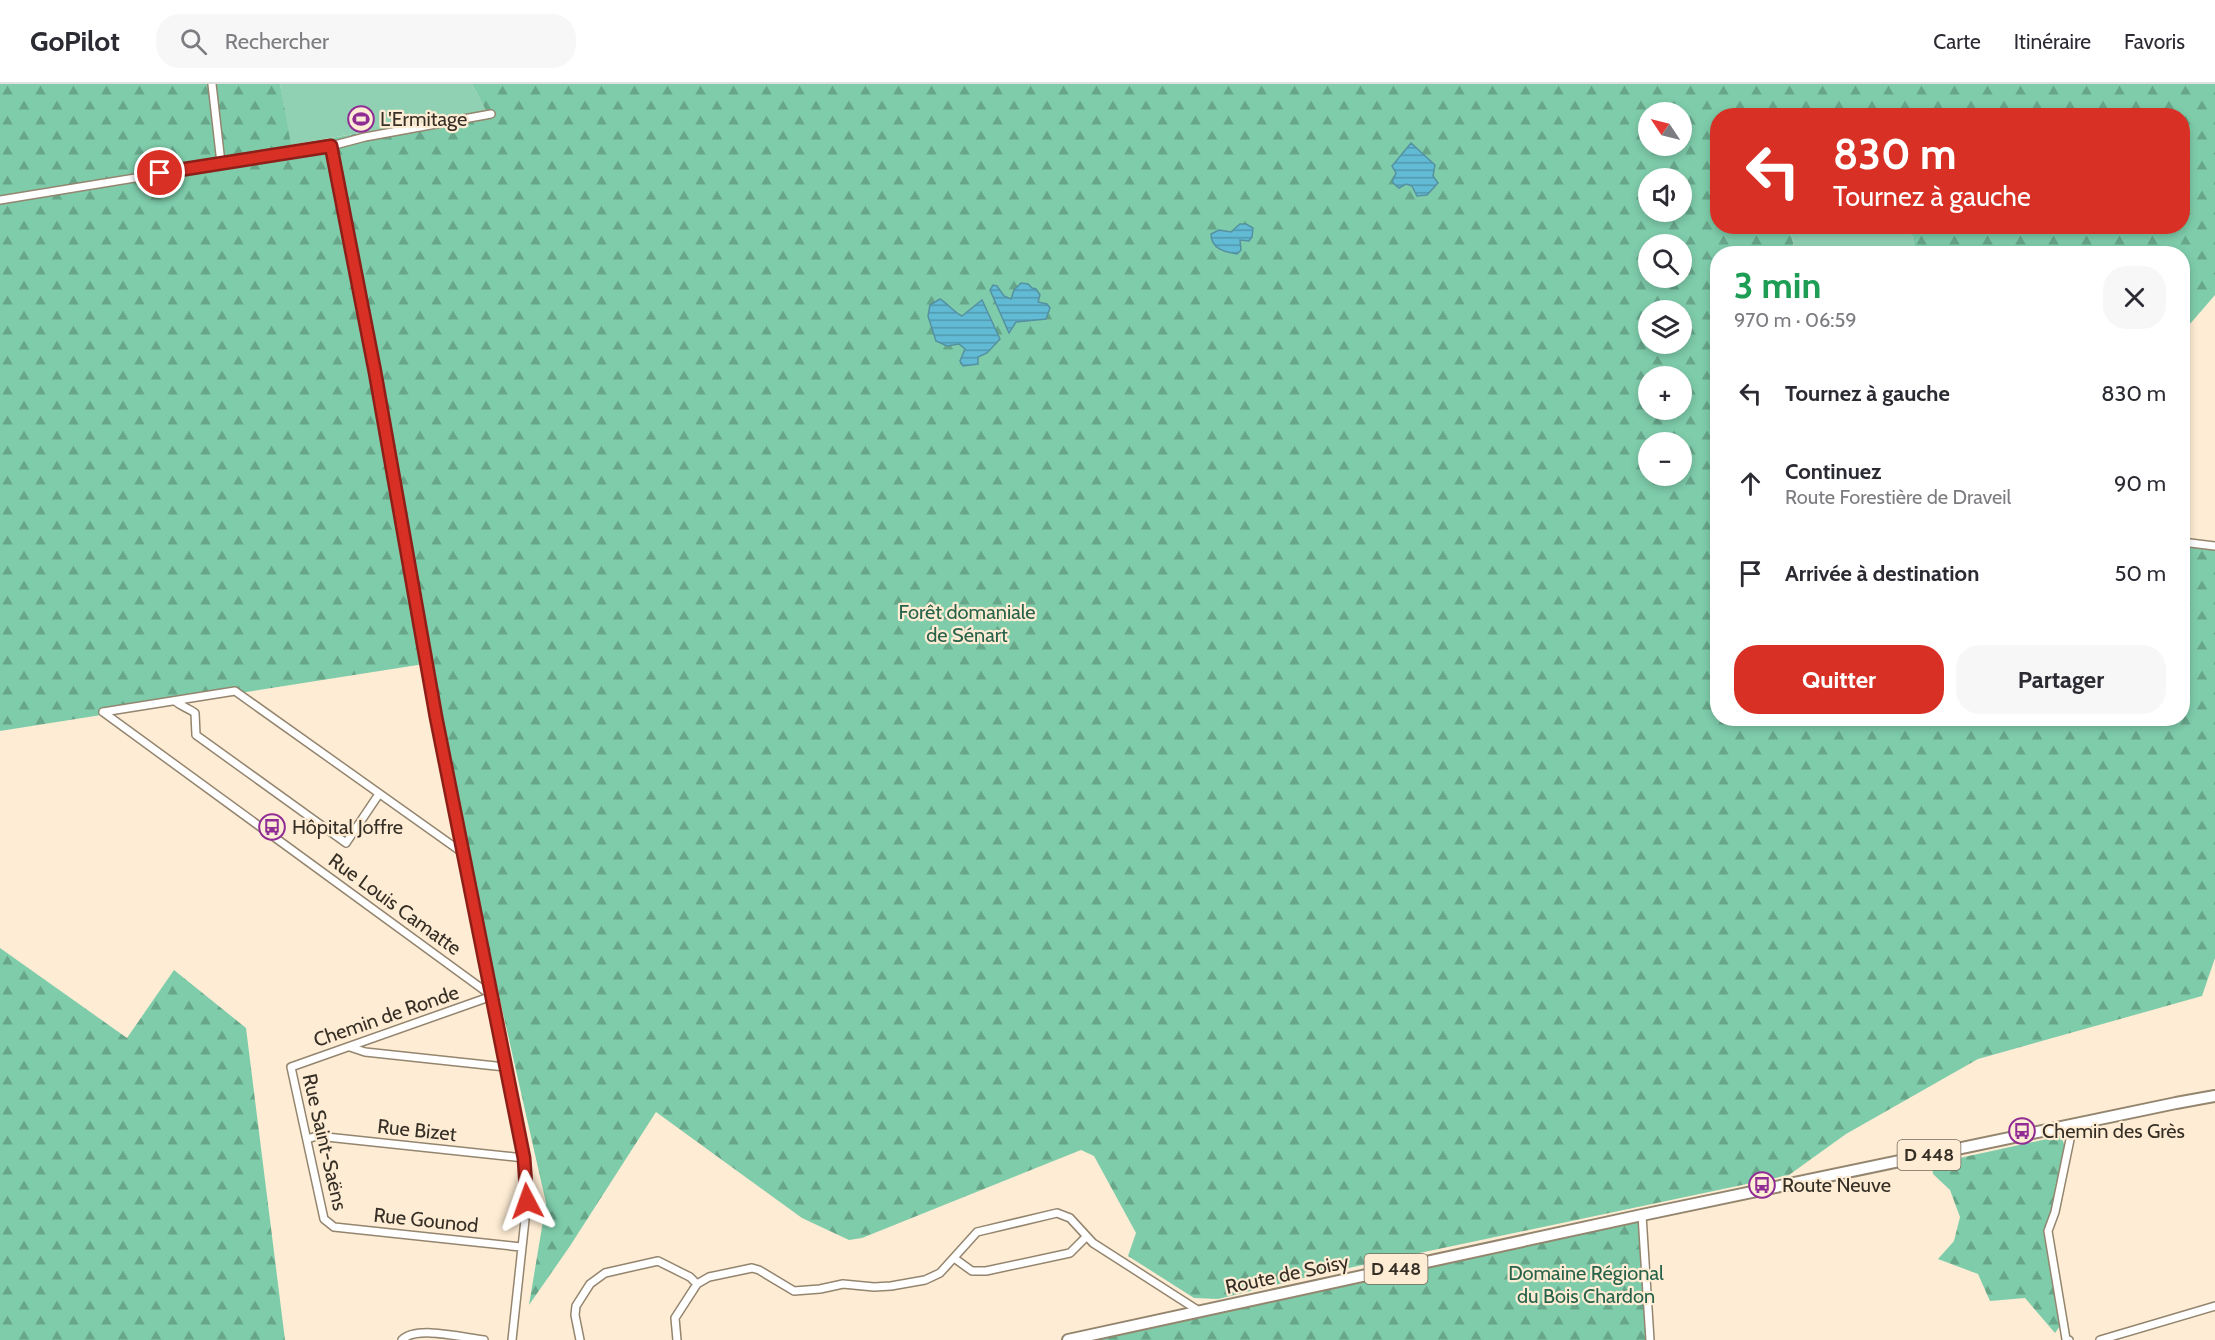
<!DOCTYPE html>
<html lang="fr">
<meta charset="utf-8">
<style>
body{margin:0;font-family:Cabin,sans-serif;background:#f7f7f7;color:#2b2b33;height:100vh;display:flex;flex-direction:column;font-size:22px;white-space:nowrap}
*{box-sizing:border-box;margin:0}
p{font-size:20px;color:#7c7c81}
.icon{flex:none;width:33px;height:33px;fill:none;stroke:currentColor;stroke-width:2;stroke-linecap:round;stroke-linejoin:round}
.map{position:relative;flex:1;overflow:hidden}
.panel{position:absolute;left:1710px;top:162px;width:480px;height:480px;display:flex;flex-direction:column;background:#fff;border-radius:24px;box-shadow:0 3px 9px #0003}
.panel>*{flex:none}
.top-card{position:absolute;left:1710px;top:24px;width:480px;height:126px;border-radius:24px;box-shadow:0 3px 9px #0003;background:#d93025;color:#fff;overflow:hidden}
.needle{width:39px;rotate:305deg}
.controls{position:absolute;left:1638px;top:18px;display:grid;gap:12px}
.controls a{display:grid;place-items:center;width:54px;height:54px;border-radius:50%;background:#fff;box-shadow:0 3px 9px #0003;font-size:30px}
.pin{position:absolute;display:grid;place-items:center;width:51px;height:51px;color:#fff;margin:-26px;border:3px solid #fff;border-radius:50%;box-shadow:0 2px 6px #0007}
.me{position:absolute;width:66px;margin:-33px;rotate:356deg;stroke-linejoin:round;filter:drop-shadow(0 0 4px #0008)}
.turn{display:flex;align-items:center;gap:21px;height:126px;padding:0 24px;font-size:27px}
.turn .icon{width:78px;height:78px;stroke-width:2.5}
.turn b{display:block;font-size:42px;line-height:51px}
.round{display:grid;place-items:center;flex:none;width:63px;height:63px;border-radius:24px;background:#f7f7f7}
.headline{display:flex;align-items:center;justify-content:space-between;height:102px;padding:0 24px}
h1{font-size:36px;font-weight:800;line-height:45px;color:#1e9e55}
.button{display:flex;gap:12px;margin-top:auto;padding:12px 24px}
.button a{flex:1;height:69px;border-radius:24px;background:#d93025;color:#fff;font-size:24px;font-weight:800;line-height:69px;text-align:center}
.button a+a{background:#f7f7f7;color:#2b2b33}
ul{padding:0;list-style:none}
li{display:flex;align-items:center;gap:18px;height:90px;padding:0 24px}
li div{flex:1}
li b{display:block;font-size:22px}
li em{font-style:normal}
header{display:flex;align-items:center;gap:36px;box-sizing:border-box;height:84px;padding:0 30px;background:#fff;border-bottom:2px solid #e1e1e2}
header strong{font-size:28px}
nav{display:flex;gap:33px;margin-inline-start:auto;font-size:21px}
.search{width:420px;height:54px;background:#f7f7f7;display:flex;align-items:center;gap:15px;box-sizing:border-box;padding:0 21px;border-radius:24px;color:#7c7c81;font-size:22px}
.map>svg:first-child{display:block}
.green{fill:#90d1b3}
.forest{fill:url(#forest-firs);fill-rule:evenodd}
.water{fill:url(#water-rules);stroke:#5591a0;stroke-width:1.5}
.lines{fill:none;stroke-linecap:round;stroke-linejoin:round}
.minor-casing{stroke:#94856f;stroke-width:10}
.primary-casing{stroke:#94856f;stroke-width:14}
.minor{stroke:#fff;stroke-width:7}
.primary{stroke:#fff;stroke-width:10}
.route-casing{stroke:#8d1f18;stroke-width:15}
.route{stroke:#d93025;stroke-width:10}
.labels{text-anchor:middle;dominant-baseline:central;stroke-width:4.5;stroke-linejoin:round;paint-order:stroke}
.shield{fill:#feecd4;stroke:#72685a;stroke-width:1.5}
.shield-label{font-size:18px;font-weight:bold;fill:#362f26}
.poi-label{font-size:20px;fill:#362f26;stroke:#feecd4;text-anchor:start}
.park-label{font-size:20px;fill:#27624a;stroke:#feecd4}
.street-label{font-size:20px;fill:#362f26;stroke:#feecd4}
</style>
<header>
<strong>GoPilot</strong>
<div class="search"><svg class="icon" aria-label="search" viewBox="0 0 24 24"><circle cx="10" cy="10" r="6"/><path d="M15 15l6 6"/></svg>Rechercher</div>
<nav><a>Carte</a><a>Itinéraire</a><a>Favoris</a></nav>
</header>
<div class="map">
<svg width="2215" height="1256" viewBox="0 0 2215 1256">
<defs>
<pattern id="forest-firs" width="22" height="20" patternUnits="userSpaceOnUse" patternTransform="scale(1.5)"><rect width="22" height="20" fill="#7eccaa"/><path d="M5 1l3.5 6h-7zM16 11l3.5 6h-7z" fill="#68a68a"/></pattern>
<pattern id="water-rules" width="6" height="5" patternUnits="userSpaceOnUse" patternTransform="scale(1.5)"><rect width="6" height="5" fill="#62bbd5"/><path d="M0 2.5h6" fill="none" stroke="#5298ad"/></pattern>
</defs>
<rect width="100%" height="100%" fill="#feecd4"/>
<path class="green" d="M280,0h192l14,27 -196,34z
M1790,143h120l6,26h-121z"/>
<path class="forest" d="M0,0h280l11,61 195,-34 -14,-27h1743v211l-32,37 -1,-78 -266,-1 -6,-26 272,-1v-110h-464v110l72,1 5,26 -77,1v464h464l1,-175 32,5v410l-13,38 -224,63 -132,75 -57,41 -469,99 -102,25 -24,-1 -66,-42 8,-23 -42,-77 -13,-6 -219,88 -13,2 -47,-22 -146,-106 -86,134 -41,59 17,-102 -122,-539 -424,67zM1648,28h34v34h-34zM1648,94h34v34h-34zM1648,160h34v34h-34zM1648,226h34v34h-34zM1648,292h34v34h-34zM1648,358h34v34h-34z
M0,864l127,90 47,-68 72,58 39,312h-285z
M2061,1052l5,13 -20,82 16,92 -7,10 -30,-35 -35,3 -12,-27 -40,-15 16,-18 6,-24 -10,-27 -17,-16 -1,-10z
M1642,1131l5,125h-580z"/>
<path class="water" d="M1411,59l24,22 -2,11 5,7 -11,12 -10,1 -5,-10 -6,-2 -7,4 -7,-6 4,-9 -4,-7z
M1240,140h6l7,4 -1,9 -3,4 -9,-1 1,10 -4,4c-12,-2 -26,-5 -26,-20l8,-4 12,2z
M1021,199l7,1 4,4 4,1 4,6 -2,7 9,2 3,4 -4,11 -30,3 -7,11 -19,-43 3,-5 4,1 7,10 7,3 3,-9z
M940,215c8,5 15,14 22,17l20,-16 18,39 -13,14 -9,4v7l-15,2 -3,-5 5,-12 -6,-5 -12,2 -11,-5 -8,-25 2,-11z"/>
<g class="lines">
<g class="minor-casing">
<path id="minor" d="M212,0l9,79
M331,62l44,226 61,345 88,441 3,43 -15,139
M0,116l331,-54 34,-9 126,-23
M2182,458l33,4
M175,617c7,6 13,7 20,12l1,22 150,108 33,-49
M103,628l389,284
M103,628l132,-21 228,162
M492,912l-201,71 33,152 10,8 187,20
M350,963l15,5 140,15
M307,1055l10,-3 207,22
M1642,1131l8,125
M954,1174l18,13h14l84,-18 16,-16
M402,1256c14,-15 63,-2 82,0
M580,1256l-5,-25 1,-9 14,-22 15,-11 53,-12 32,16 7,7
M677,1256l-2,-22 22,-34 12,-7 43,-9 7,2 35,21 26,-2 23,-5 31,3 17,-1 34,-6 15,-7 37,-41 80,-19 13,5 23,25 106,68
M2069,1256l-3,-1 -18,-108 7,-19 18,-87
M2100,1256l115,-34"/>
</g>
<g class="primary-casing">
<path id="primary" d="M1068,1256l574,-125 534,-112 39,-7"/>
</g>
<use href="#minor" class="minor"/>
<use href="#primary" class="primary"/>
</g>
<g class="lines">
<g class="route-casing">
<path id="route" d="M160,89l171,-27 44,226 61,345 88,441 3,43"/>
</g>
<use href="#route" class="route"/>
</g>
<defs>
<g id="stadium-ring" transform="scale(1.35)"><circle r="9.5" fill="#feecd4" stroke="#902d94" stroke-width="1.5"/><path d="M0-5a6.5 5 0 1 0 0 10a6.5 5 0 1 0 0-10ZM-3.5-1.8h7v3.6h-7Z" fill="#902d94"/></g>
<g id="bus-ring" transform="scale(1.35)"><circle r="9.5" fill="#feecd4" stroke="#902d94" stroke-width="1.5"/><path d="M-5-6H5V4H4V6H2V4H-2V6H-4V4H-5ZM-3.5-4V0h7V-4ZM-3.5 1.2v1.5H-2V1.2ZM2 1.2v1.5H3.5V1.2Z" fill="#902d94"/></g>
</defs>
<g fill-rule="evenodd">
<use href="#stadium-ring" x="361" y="35"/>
<use href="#bus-ring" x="272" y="743"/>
<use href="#bus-ring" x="2022" y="1047"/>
<use href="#bus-ring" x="1762" y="1101"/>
</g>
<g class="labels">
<g class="shield">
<rect x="1897.5" y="1056" width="63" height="30" rx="4.5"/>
<rect x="1364.5" y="1170" width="63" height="30" rx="4.5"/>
</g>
<g class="shield-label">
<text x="1929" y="1071">D 448</text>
<text x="1396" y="1185">D 448</text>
</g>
<g class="poi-label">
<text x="380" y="35">L'Ermitage</text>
<text x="292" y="743">Hôpital Joffre</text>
<text x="2042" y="1047">Chemin des Grès</text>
<text x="1782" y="1101">Route Neuve</text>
</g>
<g class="park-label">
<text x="967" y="528">Forêt domaniale<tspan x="967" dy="23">de Sénart</tspan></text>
<text x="1586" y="1189">Domaine Régional<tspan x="1586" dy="23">du Bois Chardon</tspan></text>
</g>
<g class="street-label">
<text transform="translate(395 820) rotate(36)">Rue Louis Camatte</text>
<text transform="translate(386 932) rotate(-19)">Chemin de Ronde</text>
<text transform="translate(417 1046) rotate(6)">Rue Bizet</text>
<text transform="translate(325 1058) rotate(77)">Rue Saint-Saëns</text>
<text transform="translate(426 1136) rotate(6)">Rue Gounod</text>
<text transform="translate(1287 1190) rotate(-12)">Route de Soisy</text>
</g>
</g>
</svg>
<div class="controls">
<a><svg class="needle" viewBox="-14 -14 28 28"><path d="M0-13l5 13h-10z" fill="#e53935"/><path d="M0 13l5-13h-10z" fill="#7c7c81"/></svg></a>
<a><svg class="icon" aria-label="sound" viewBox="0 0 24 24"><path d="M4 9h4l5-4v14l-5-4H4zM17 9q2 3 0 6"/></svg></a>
<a><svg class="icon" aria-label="search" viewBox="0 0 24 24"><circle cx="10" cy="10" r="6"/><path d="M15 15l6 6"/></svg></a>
<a><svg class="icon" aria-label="layers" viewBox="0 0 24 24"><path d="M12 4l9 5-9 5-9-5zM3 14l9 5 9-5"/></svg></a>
<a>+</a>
<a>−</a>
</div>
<div class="pin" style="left:160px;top:89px;background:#d93025"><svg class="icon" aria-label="arrive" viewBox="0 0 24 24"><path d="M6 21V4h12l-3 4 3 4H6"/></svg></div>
<svg class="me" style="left:527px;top:1117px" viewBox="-20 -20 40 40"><path d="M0-17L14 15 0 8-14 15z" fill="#d93025" stroke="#fff" stroke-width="4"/></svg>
<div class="top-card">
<div class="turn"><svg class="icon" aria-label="left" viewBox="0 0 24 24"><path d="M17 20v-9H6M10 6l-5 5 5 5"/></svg><div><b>830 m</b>Tournez à gauche</div></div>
</div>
<section class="panel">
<div class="headline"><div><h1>3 min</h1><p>970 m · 06:59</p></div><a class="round"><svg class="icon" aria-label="close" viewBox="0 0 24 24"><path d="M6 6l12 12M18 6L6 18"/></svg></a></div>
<ul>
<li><svg class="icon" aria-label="left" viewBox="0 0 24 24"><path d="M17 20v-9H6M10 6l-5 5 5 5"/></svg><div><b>Tournez à gauche</b></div><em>830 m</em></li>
<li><svg class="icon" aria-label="ahead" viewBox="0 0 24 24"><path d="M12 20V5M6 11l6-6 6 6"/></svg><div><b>Continuez</b><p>Route Forestière de Draveil</p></div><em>90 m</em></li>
<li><svg class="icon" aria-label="arrive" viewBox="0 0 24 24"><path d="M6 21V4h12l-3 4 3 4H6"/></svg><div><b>Arrivée à destination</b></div><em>50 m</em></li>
</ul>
<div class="button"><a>Quitter</a><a>Partager</a></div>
</section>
</div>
